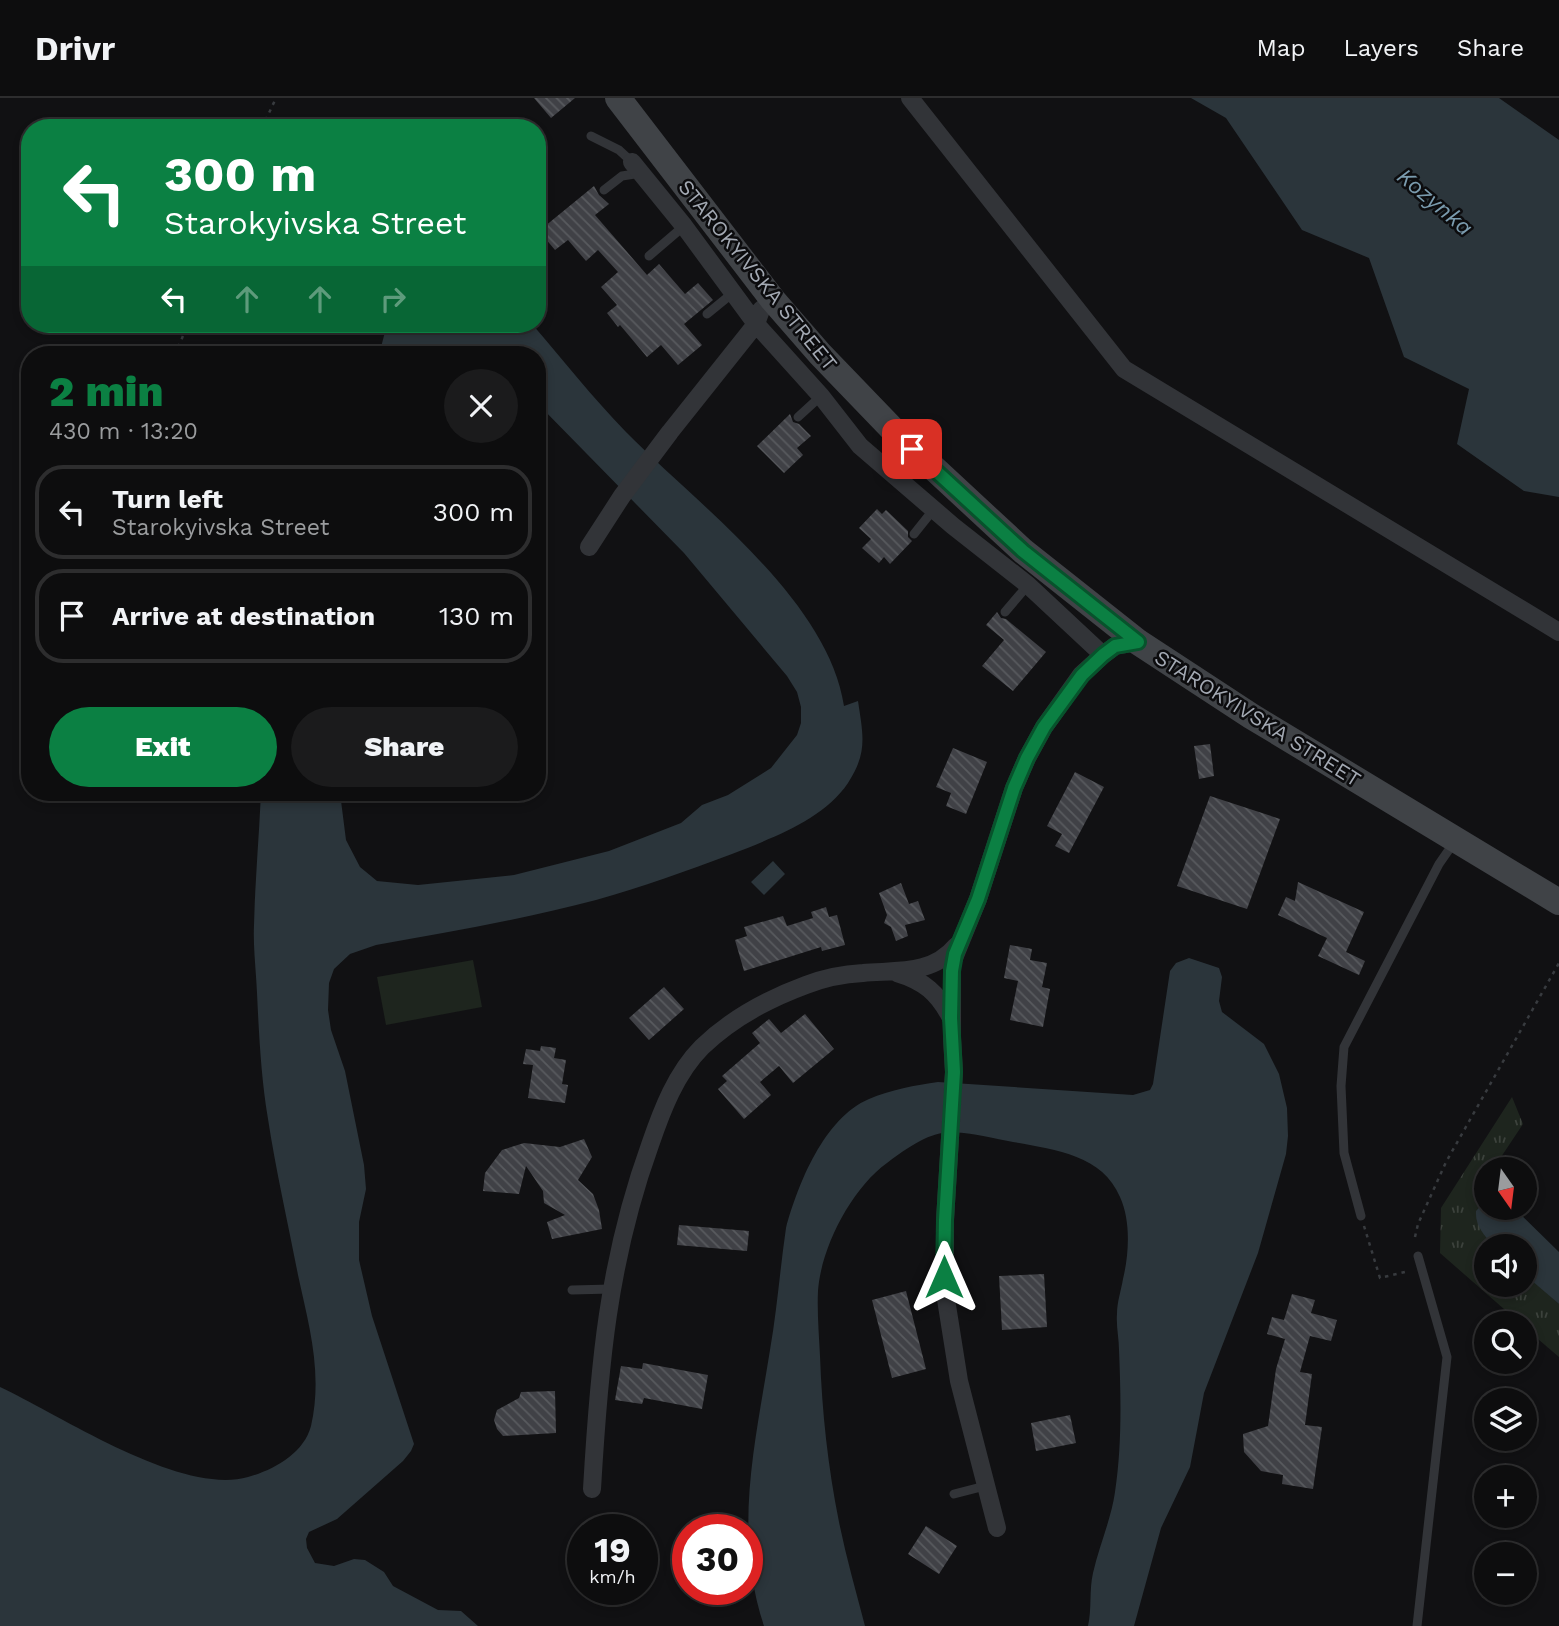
<!DOCTYPE html>
<meta charset="utf-8">
<style>
body{margin:0;font-family:"Work Sans",sans-serif;background:#1b1b1c;color:#f1f3f6;height:100vh;display:flex;flex-direction:column;font-size:26px;white-space:nowrap}
*{box-sizing:border-box;margin:0}
p{font-size:23px;color:#9a9c9e}
.icon{flex:none;width:38px;height:38px;fill:none;stroke:currentColor;stroke-width:2;stroke-linecap:round;stroke-linejoin:round}
.map{position:relative;flex:1;overflow:hidden}
.sheet{position:absolute;left:21px;top:248px;width:525px;height:455px;display:flex;flex-direction:column;background:#0d0d0e;border-radius:28px;box-shadow:0 4px 10px #0003,0 0 0 2px #2d2d2e}
.sheet>*{flex:none}
.top-card{position:absolute;left:21px;top:21px;width:525px;height:214px;border-radius:28px;box-shadow:0 4px 10px #0003,0 0 0 2px #2d2d2e;background:#0b8043;color:#fff;overflow:hidden}
.needle{width:46px;rotate:166deg}
.fabs{position:absolute;left:1474px;top:1059px;display:grid;gap:14px}
.fabs a{display:grid;place-items:center;width:63px;height:63px;border-radius:50%;background:#0d0d0e;box-shadow:0 4px 10px #0003,0 0 0 2px #2d2d2e;font-size:35px}
.speed{position:absolute;left:567px;top:1416px;display:flex;gap:14px;font-size:35px;font-weight:700;text-align:center}
.speed>*{display:grid;place-content:center;width:91px;height:91px;border-radius:50%;background:#0d0d0e;box-shadow:0 4px 10px #0003,0 0 0 2px #2d2d2e;line-height:1}
.speed small{font-size:18px;font-weight:400}
.speed .limit{border:10px solid #d22;background:#fff;color:#111}
.pin{position:absolute;display:grid;place-items:center;width:60px;height:60px;color:#fff;margin:-30px;border-radius:14px;box-shadow:0 4px 10px #0006}
.me{position:absolute;width:77px;margin:-38px;rotate:0deg;stroke-linejoin:round;filter:drop-shadow(0 0 5px #0008)}
.turn{display:flex;align-items:center;gap:24px;height:147px;padding:0 28px;font-size:32px}
.turn .icon{width:91px;height:91px;stroke-width:2.5}
.turn b{display:block;font-size:49px;line-height:60px}
.lanes{display:flex;align-items:center;height:66px;padding:0 28px;background:#0003;justify-content:center;gap:35px;direction:ltr}
.lanes .off{opacity:.35}
.round{display:grid;place-items:center;flex:none;width:74px;height:74px;border-radius:37px;background:#1b1b1c}
.headline{display:flex;align-items:center;justify-content:space-between;height:119px;padding:0 28px}
h1{font-size:42px;font-weight:800;line-height:52px;color:#0b8043}
.button{display:flex;gap:14px;margin-top:auto;padding:14px 28px}
.button a{flex:1;height:80px;border-radius:42px;background:#0b8043;color:#fff;font-size:28px;font-weight:800;line-height:80px;text-align:center}
.button a+a{background:#1b1b1c;color:#f1f3f6}
ul{padding:0;list-style:none}
li{display:flex;align-items:center;gap:21px;height:94px;margin:0 14px 10px;padding:0 14px;border:4px solid #2d2d2e;border-radius:28px}
li div{flex:1}
li b{display:block;font-size:26px}
li em{font-style:normal}
header{display:flex;align-items:center;gap:42px;box-sizing:border-box;height:98px;padding:0 35px;background:#0d0d0e;border-bottom:2px solid #2d2d2e}
header strong{font-size:33px}
nav{display:flex;gap:38px;margin-inline-start:auto;font-size:24px}
.map>svg:first-child{display:block}
.grass{fill:url(#grass-tufts)}
.park{fill:#1e251e}
.water{fill:#2b353b}
.building{fill:url(#building-back-hatch)}
.lines{fill:none;stroke-linecap:round;stroke-linejoin:round}
.path{stroke:#383b3f;stroke-width:2.5;stroke-dasharray:3.5 5;stroke-linecap:butt}
.lane{stroke:#323438;stroke-width:9}
.street{stroke:#323438;stroke-width:18}
.secondary{stroke:#404347;stroke-width:26}
.route-casing{stroke:#07532c;stroke-width:18}
.route{stroke:#0b8043;stroke-width:12}
.labels{text-anchor:middle;dominant-baseline:central;stroke-width:5;stroke-linejoin:round;paint-order:stroke}
.street-label{font-size:21px;fill:#a3a9b3;stroke:#0c0c0e}
.water-label{font-size:23px;font-style:italic;fill:#7a9bae;stroke:#0c0c0e}
</style>
<header>
<strong>Drivr</strong>
<nav><a>Map</a><a>Layers</a><a>Share</a></nav>
</header>
<div class="map">
<svg width="1559" height="1528" viewBox="0 0 1559 1528">
<defs>
<pattern id="grass-tufts" width="24" height="20" patternUnits="userSpaceOnUse" patternTransform="scale(1.75)"><rect width="24" height="20" fill="#1e251e"/><path d="M3 7l-1-3M5 7V3M7 7l1-3M15 17l-1-3M17 17v-4M19 17l1-3" fill="none" stroke="#3c423c"/></pattern>
<pattern id="building-back-hatch" width="6" height="6" patternUnits="userSpaceOnUse" patternTransform="scale(1.75)"><rect width="6" height="6" fill="#404146"/><path d="M-1 5l2 2M0 0l6 6M5-1l2 2" fill="none" stroke="#585a5e"/></pattern>
</defs>
<rect width="100%" height="100%" fill="#111113"/>
<path class="grass" d="M1512,999l11,27 -22,33 -2,12h-13v39l9,38h-9v38h38v-11l35,31v53l-35,-30v-4h-4l-80,-70 1,-45z"/>
<path class="park" d="M473,862l9,47 -96,18 -9,-48z"/>
<path class="water" d="M1191,0h308l60,42v357l-35,-6 -67,-47 12,-55 -65,-32 -35,-99 -67,-28 -76,-112z
M387,226h145c31,36 61,74 94,108 72,73 202,168 218,274l14,-5c5,34 10,51 -10,82 -25,37 -76,55 -116,71 -45,17 -90,33 -136,46 -72,19 -147,32 -220,45l-26,9 -16,15 -5,14 -1,27 3,20 14,41 19,94 2,24 -7,33v38l13,56 42,128 -3,7 -8,10 -66,58 -28,13 -3,7 1,9 8,15 19,3 20,-7 11,1 19,12 9,14 45,24 23,1 17,15h-478v-239c62,29 181,109 248,90 26,-7 56,-24 63,-51 12,-53 -2,-100 -13,-151 -10,-52 -22,-104 -30,-156 -7,-42 -9,-84 -11,-126 -1,-23 -4,-46 -3,-68 1,-44 5,-88 7,-132h79l6,47 14,27 17,14 41,4 96,-10 95,-24 72,-28 21,-18 26,-10 43,-27 26,-33 4,-12v-16l-4,-15 -10,-16 -103,-123 -147,-150v-48h-158z
M773,763l12,13 -21,21 -13,-13z
M1189,860l30,10 3,9 -3,24 3,11 42,32 15,30 8,34 1,28 -2,18 -28,99 -54,140 -14,74 -29,61 -27,98h-46c4,-17 1,-36 5,-53 6,-27 18,-53 22,-81 7,-46 6,-95 4,-142 0,-12 -3,-24 -2,-36 0,-12 4,-23 6,-35 6,-25 8,-58 -3,-82 -18,-44 -71,-48 -112,-56 -61,-12 -69,-17 -121,22 -35,25 -66,84 -69,128 -1,21 1,44 2,65 2,56 8,111 19,166 7,35 17,69 26,104h-101c-31,-94 -9,-182 6,-276 7,-40 10,-81 16,-122 12,-44 38,-110 83,-129 21,-9 47,-14 69,-17l195,13 17,-5 3,-6 17,-113 6,-8z
M1486,1102v8h28l45,44v52l-35,-30v-28h-30c-10,-11 -19,-20 -18,-35z"/>
<path class="building" d="M534,0h41l-24,20z
M594,88l5,9 10,9 -14,11 52,60 12,-11 26,30 13,-11 15,17 -29,24 18,21 -24,20 -17,-20 -14,12 -27,-32 -2,2 -11,-14 10,-8 -16,-18 17,-15 -20,-22 -12,11 -18,-21 -13,10 -16,-19z
M790,316l3,8 6,2 12,12 -14,12 6,7 -19,18 -27,-27z
M877,411l5,5 4,-4 22,21v6l4,4 -22,23 -6,-7 -5,6 -17,-15 9,-9 -12,-11z
M997,514l4,6 5,1 40,33 -33,39 -31,-25 22,-26 -18,-15z
M1210,646l4,32 -15,3 -5,-33z
M953,650l34,14 -21,52 -20,-8 5,-13 -15,-6z
M1075,674l29,15 -35,66 -14,-7 7,-12 -15,-8z
M1210,698l70,23 -33,90 -70,-23z
M1298,784l66,30 -18,40 19,9 -6,14 -41,-19 9,-18 -49,-23 8,-18 9,4z
M901,785l8,21 9,-3 7,19 -20,5 3,11 -12,5 -5,-14 -7,-4 3,-8 -8,-22z
M826,809l3,10 8,-2 8,30 -23,6 -1,-4 -77,24 -9,-31 12,-4 -3,-9 39,-11 4,10 26,-8 -2,-6z
M1010,847l22,4 -2,11 17,3 -5,24 8,2 -7,38 -33,-7 8,-39 -14,-3z
M664,889l20,22 -35,31 -20,-22z
M805,916l29,35 -41,34 -14,-17 -19,16 11,13 -27,24 -26,-30 9,-8 -5,-5 38,-33 -8,-10 17,-14 12,14z
M541,948l15,2 -2,10 12,2 -4,24 6,1 -3,18 -37,-5 5,-33 -10,-1 3,-15 14,2z
M584,1041l8,18 -14,23 15,14 6,16 3,19 -50,10 -5,-17 18,-7 -21,-12 -1,-12 -17,-25 -7,28 -36,-3 2,-18 17,-23 22,-7 36,4z
M679,1127l70,6 -2,20 -70,-6z
M1044,1176l3,53 -45,3 -3,-54z
M906,1193l20,78 -34,9 -20,-78z
M1292,1196l23,6 -4,13 26,7 -6,21 -21,-5 -10,36 12,2 -7,51 17,2 -9,62 -31,-5 1,-9 -22,-4 -17,-19 -1,-18 25,-8 8,-57 9,-30 -18,-5 5,-17 12,3z
M643,1265l65,12 -6,34 -58,-11 -2,6 -27,-4 6,-34 21,3z
M555,1293l1,42 -53,3 -6,-7 -3,-9 3,-10 22,-12 2,-6z
M1070,1317l6,28 -40,8 -5,-28z
M926,1428l31,20 -18,28 -31,-20z"/>
<g class="lines">
<path class="path" d="M262,30l14,-30
M175,257l13,-31
M1364,1128l16,52 29,-7
M1415,1139l3,-13 28,-62 113,-199"/>
<path class="lane" d="M591,38l28,14 13,12
M604,92l18,-14 19,-3
M649,158l35,-30
M707,216l27,-22
M798,319l23,-21
M914,436l20,-25
M1005,514l23,-27
M1361,1118l-17,-63 -3,-67 3,-39 95,-183 16,-23
M572,1192l39,-1
M954,1396l31,-8
M1417,1528l30,-269 -29,-101"/>
<path class="street" d="M910,0l214,271 435,263
M632,64l52,64 72,98 65,72 39,50 93,80 75,59 75,70
M589,449l33,-51 48,-64 86,-108 5,-14 12,-10
M897,875c27,8 41,20 54,45
M592,1391c7,-121 16,-228 58,-344 12,-35 26,-72 52,-98 29,-28 66,-48 104,-62 18,-7 38,-11 57,-12 34,-3 69,2 93,-27
M997,1430l-38,-147 -14,-88v-73l9,-148 -2,-34v-75l26,-64 36,-111 13,-30 17,-31 37,-52 22,-20 12,-9 23,-4"/>
<path class="secondary" d="M618,0l155,202 47,54 78,81 125,116 115,91 113,74 308,186"/>
</g>
<g class="lines">
<g class="route-casing">
<path id="route" d="M912,351l111,102 115,91 -23,4 -12,9 -21,20 -38,52 -17,31 -13,30 -36,111 -23,55 -3,17 -1,47 3,54 -9,148 -1,57"/>
</g>
<use href="#route" class="route"/>
</g>
<g class="labels">
<g class="street-label">
<text transform="translate(758 177) rotate(51)">STAROKYIVSKA STREET</text>
<text transform="translate(1258 620) rotate(32)">STAROKYIVSKA STREET</text>
</g>
<g class="water-label">
<text transform="translate(1435 104) rotate(40)">Kozynka</text>
</g>
</g>
</svg>
<div class="fabs">
<a><svg class="needle" viewBox="-14 -14 28 28"><path d="M0-13l5 13h-10z" fill="#e53935"/><path d="M0 13l5-13h-10z" fill="#9a9c9e"/></svg></a>
<a><svg class="icon" aria-label="sound" viewBox="0 0 24 24"><path d="M4 9h4l5-4v14l-5-4H4zM17 9q2 3 0 6"/></svg></a>
<a><svg class="icon" aria-label="search" viewBox="0 0 24 24"><circle cx="10" cy="10" r="6"/><path d="M15 15l6 6"/></svg></a>
<a><svg class="icon" aria-label="layers" viewBox="0 0 24 24"><path d="M12 4l9 5-9 5-9-5zM3 14l9 5 9-5"/></svg></a>
<a>+</a>
<a>−</a>
</div>
<div class="speed"><div>19<small>km/h</small></div><div class="limit">30</div></div>
<div class="pin" style="left:912px;top:351px;background:#d93025"><svg class="icon" aria-label="arrive" viewBox="0 0 24 24"><path d="M6 21V4h12l-3 4 3 4H6"/></svg></div>
<svg class="me" style="left:944px;top:1179px" viewBox="-20 -20 40 40"><path d="M0-17L14 15 0 8-14 15z" fill="#0b8043" stroke="#fff" stroke-width="4"/></svg>
<div class="top-card">
<div class="turn"><svg class="icon" aria-label="left" viewBox="0 0 24 24"><path d="M17 20v-9H6M10 6l-5 5 5 5"/></svg><div><b>300 m</b>Starokyivska Street</div></div>
<div class="lanes"><svg class="icon" aria-label="left" viewBox="0 0 24 24"><path d="M17 20v-9H6M10 6l-5 5 5 5"/></svg><svg class="icon off" aria-label="ahead" viewBox="0 0 24 24"><path d="M12 20V5M6 11l6-6 6 6"/></svg><svg class="icon off" aria-label="ahead" viewBox="0 0 24 24"><path d="M12 20V5M6 11l6-6 6 6"/></svg><svg class="icon off" aria-label="right" viewBox="0 0 24 24"><path d="M7 20v-9h11M14 6l5 5-5 5"/></svg></div>
</div>
<section class="sheet">
<div class="headline"><div><h1>2 min</h1><p>430 m · 13:20</p></div><a class="round"><svg class="icon" aria-label="close" viewBox="0 0 24 24"><path d="M6 6l12 12M18 6L6 18"/></svg></a></div>
<ul>
<li><svg class="icon" aria-label="left" viewBox="0 0 24 24"><path d="M17 20v-9H6M10 6l-5 5 5 5"/></svg><div><b>Turn left</b><p>Starokyivska Street</p></div><em>300 m</em></li>
<li><svg class="icon" aria-label="arrive" viewBox="0 0 24 24"><path d="M6 21V4h12l-3 4 3 4H6"/></svg><div><b>Arrive at destination</b></div><em>130 m</em></li>
</ul>
<div class="button"><a>Exit</a><a>Share</a></div>
</section>
</div>
